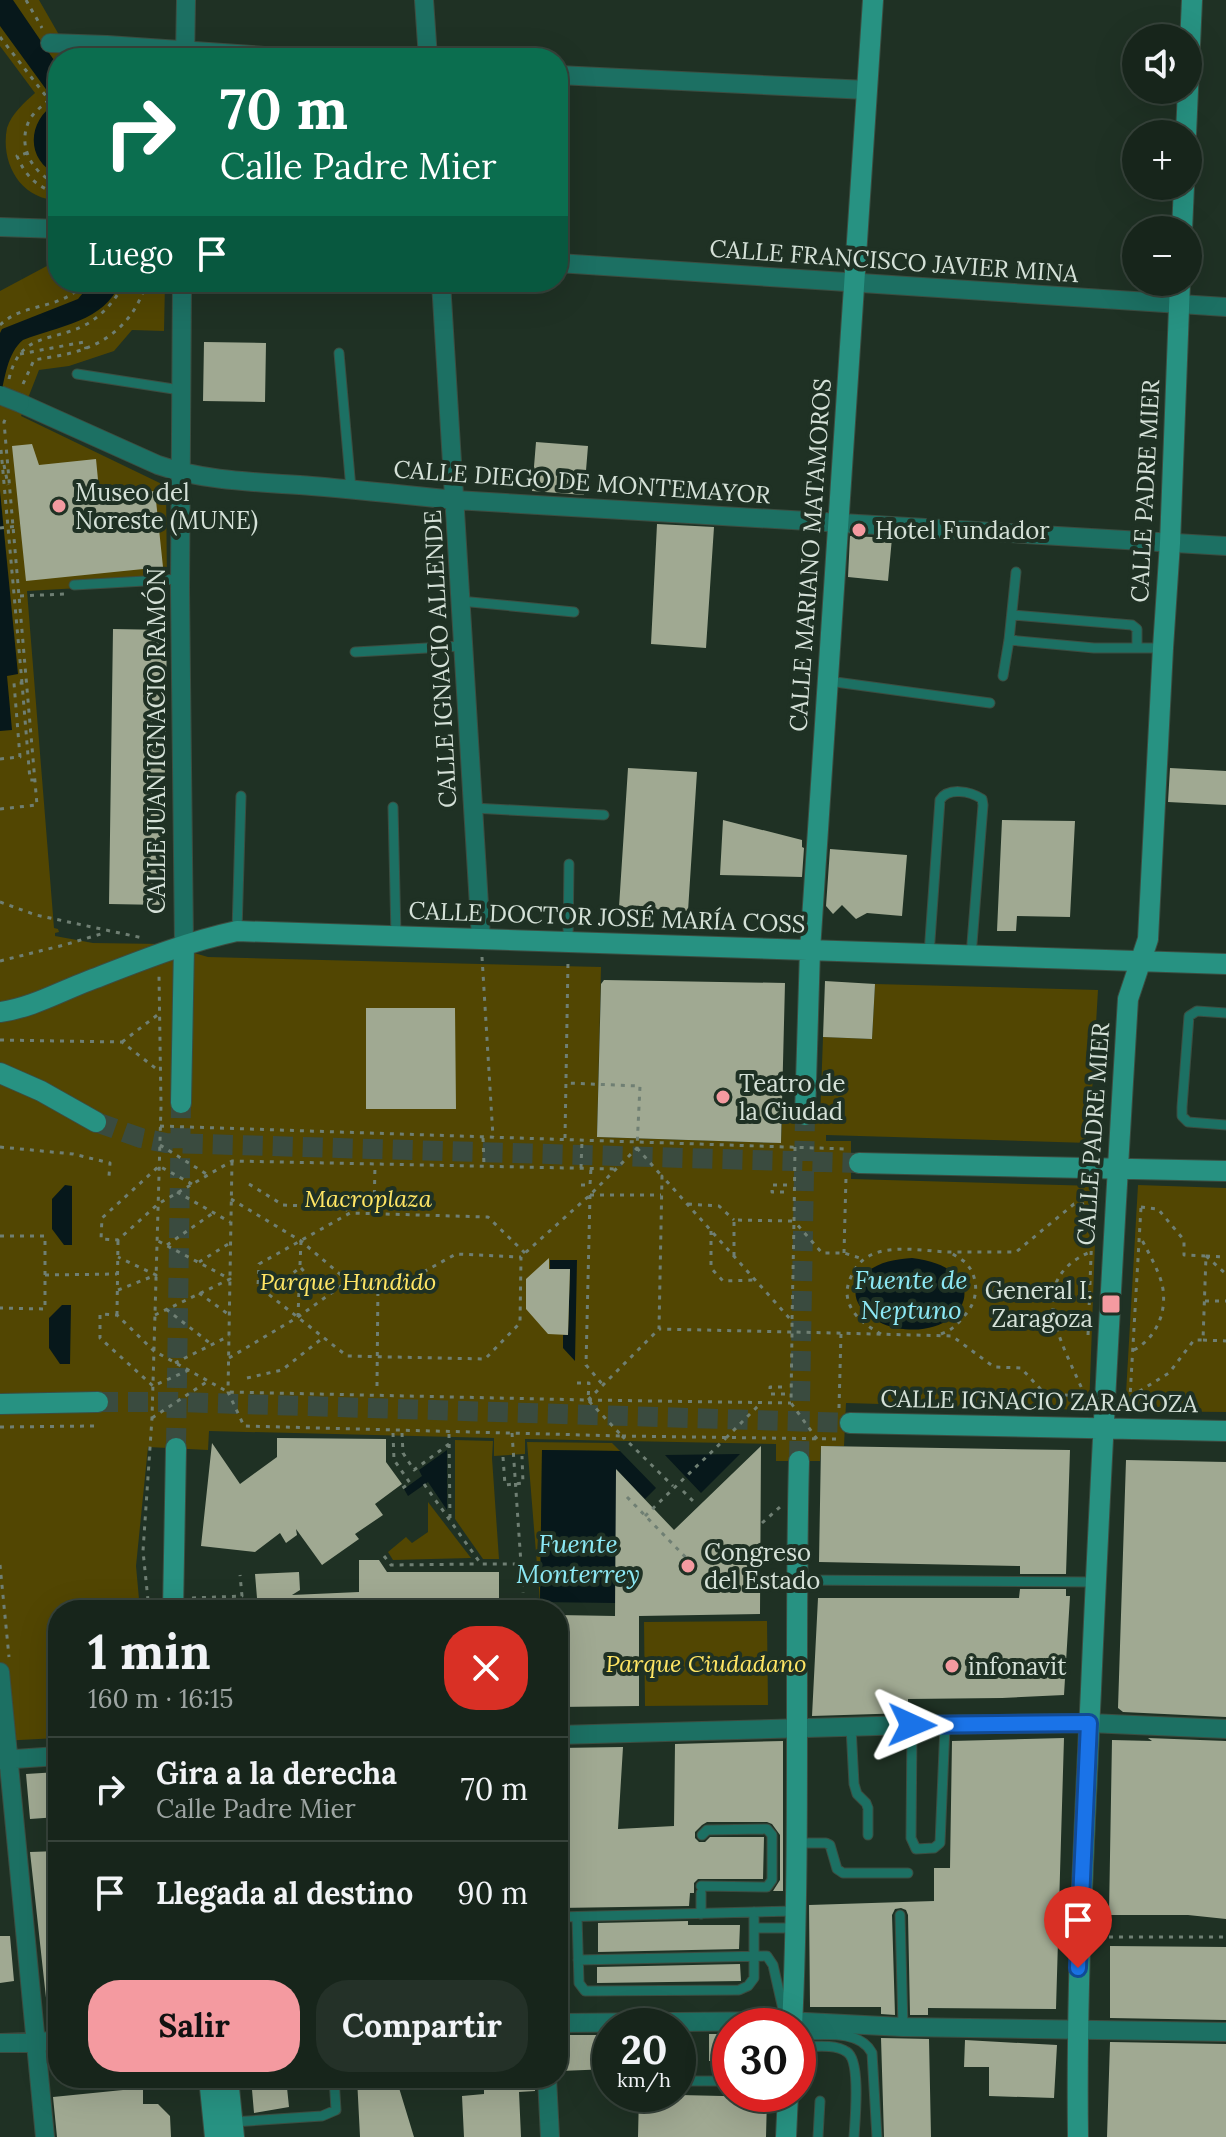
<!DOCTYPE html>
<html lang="es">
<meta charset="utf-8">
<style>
body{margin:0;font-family:Lora,serif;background:#243128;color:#f1f3f6;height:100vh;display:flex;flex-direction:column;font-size:30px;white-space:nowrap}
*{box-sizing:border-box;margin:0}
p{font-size:26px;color:#9ea5a3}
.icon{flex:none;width:44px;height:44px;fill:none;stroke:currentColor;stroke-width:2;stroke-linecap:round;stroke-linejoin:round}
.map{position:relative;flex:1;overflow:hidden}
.drawer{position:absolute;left:48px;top:1600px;width:520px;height:488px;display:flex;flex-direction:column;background:#17251b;border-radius:32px;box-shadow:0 8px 32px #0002,0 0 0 2px #36423a}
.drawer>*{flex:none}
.top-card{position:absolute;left:48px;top:48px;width:520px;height:244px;border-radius:32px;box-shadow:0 8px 32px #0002,0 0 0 2px #36423a;background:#0b6e4f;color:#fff;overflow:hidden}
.controls{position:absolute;left:1122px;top:24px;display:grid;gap:16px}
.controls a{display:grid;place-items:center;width:80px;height:80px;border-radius:50%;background:#17251b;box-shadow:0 8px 32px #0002,0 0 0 2px #36423a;font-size:40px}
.speed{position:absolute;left:592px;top:2008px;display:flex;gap:16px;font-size:40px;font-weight:700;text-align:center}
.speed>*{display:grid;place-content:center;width:104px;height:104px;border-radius:50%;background:#17251b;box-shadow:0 8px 32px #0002,0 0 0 2px #36423a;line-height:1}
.speed small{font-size:20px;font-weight:400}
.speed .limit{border:12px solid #d22;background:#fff;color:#111}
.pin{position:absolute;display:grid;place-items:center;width:68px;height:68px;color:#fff;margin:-82px -34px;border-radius:50% 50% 50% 0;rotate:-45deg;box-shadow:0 0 8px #0007}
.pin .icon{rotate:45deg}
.me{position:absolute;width:88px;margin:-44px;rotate:91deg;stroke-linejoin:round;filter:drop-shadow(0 0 6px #0008)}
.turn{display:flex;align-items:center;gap:28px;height:168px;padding:0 40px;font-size:36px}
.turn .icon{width:104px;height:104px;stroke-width:2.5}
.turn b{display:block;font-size:56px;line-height:68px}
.then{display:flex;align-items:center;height:76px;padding:0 40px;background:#0003;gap:16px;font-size:30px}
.round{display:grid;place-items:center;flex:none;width:84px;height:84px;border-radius:32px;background:#243128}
.summary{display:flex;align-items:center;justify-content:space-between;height:136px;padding:0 40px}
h1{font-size:48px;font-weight:700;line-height:60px}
.button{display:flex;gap:16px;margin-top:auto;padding:16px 40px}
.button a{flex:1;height:92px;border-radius:32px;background:#f49aa0;color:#111;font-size:32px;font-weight:700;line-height:92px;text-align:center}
.button a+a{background:#243128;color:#f1f3f6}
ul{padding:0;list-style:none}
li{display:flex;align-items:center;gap:24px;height:104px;padding:0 40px;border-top:2px solid #36423a}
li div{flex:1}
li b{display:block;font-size:30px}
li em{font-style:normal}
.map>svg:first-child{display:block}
.green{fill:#524602}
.water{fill:#07181b}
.building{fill:#a0a992}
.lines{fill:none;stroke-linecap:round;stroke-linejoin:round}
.secondary-tunnel{stroke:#3a4b3f;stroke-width:20;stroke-dasharray:20 10;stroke-linecap:butt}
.lane-casing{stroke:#3c4d41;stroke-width:11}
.street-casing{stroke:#3c4d41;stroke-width:20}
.secondary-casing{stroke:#3c4d41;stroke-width:22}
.path{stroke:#6f7f73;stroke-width:3;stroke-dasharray:4 6;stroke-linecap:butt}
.lane{stroke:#1c7063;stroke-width:9}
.street{stroke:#1c7063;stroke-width:18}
.secondary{stroke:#279282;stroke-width:20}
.street-bridge-casing{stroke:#3c4d41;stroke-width:20;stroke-linecap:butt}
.path-bridge{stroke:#6f7f73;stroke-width:3;stroke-dasharray:4 6;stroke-linecap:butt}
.street-bridge{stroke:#1c7063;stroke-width:18}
.route-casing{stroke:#114b97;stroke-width:20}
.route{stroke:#1a73e8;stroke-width:14}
.poi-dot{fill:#f49aa0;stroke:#1f3124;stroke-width:3}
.labels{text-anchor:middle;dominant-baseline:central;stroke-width:8;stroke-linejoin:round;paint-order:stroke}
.street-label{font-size:24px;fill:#d5e1d8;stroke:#1f3124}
.poi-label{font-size:24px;fill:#d5e1d8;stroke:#1f3124;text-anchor:start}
.park-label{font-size:24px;font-style:italic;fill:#ffe564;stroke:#1f3124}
.water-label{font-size:26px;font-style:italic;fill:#8ce8f5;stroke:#1f3124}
</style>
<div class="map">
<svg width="1226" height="2137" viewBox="0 0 1226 2137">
<rect width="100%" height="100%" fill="#1f3124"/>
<path class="green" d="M0,0h39l31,54 75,3 -87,1v142c-37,0 -58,-37 -51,-72 5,-15 17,-25 28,-35l-35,-47z
M58,260v22h107l-1,49 -32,-1 -18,21 -45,15 -30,4 -18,46 145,70 1,97 -140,8 25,312 2,25 4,1 1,3 -4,1v3l38,7 70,1 45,13 393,10 -4,170 184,6 1,-23h38l3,-83 49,2 3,-55 223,6 -9,153 -263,-8v6h25v38l246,7 -8,224 -243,-7 -2,43h-23l-1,15h-44v-17l-251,-5v15l-31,2v-18l-285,-7 -1,19 -60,-3 -12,119 4,44h-82v128l-58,3v-1450z
M1138,1185l88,3v224l-101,-1z
M455,1440l38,1 -1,17 7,101h-16l-28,-40z
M527,1442l85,1 8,8 -78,-1 -2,152z
M428,1502l43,56 -78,2 -5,-8 18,-15 6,6 16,-11z
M767,1621l1,84 -123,1 -1,-84z"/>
<path class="water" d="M0,0h13l45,66v109c-33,-15 -31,-54 -2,-72l-56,-77z
M92,282h28c-14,40 -63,44 -97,58 -16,13 -18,39 -23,58v-65l2,-4 76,-30z
M0,491l18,183 -11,2 5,54 -12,1z
M65,1185l7,1v59h-8l-12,-16v-30z
M912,1258c88,11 53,83 -15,70 -25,-4 -59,-30 -31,-55 12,-11 30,-14 46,-15z
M550,1260h27l-2,101 -12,-13v-13h5l2,-66h-20z
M62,1305h9l-1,59h-10l-11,-16v-30z
M447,1450v60l-19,-28 -20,14 -4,-7 18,-13 -3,-6z
M542,1450l78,1 36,37 -11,11 -28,-29 -2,133 -75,-1z
M740,1454l-39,39 -36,-38z"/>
<path class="building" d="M204,342l62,1 -1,59 -62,-1z
M536,442l52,4 -4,49 -52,-4z
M32,444l7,21 57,-6 3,31 32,-3 1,6 23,-2 8,76 -137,14 -14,-135z
M657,524l57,3 -8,121 -55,-4z
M850,536l42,2 -4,43 -40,-4z
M113,629l54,1 -4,275 -54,-1z
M628,768l69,4 -9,139 -69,-4z
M1170,768l56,3v34l-58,-3z
M723,820l79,20v7l2,1 -2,29 -82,-2z
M1002,820l73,1 -5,96 -53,-1 -1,15h-19z
M830,849l77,6 -5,61 -35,-3 -11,6 -14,-14 -9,9 -7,-8z
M604,980l181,3 -4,160 -184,-6 4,-153z
M825,981l50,3 -3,55 -49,-2z
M366,1008h89l1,101h-90z
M549,1258v11h21l-2,66 -20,-1 -22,-25v-30z
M277,1438l109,1v23l16,22 -27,20 8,11 -28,19 4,5 -37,26 -26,-36 1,6 -11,8 -6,-10 -25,19 -54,-6 11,-103 28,41 37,-27z
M761,1446l-1,168 -121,2v90l-81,1v-92l57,1 1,-147 58,61z
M821,1446l249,4 -4,124h-46v-8l-201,-4z
M1126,1460l100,2v255l-103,-5 -5,-4z
M359,1560h20l8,12h112v38h-126v-2h-28v2h-87l-3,-36 44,-2 1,18 -8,5 67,-3z
M1020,1589h46v7h4l-6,99 -62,3 -94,1v14l-96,3 6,-118h201z
M1064,1738l-8,271 -128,-1v7h-18l-2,-100 -2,-5 -5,-2 -6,1 -3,6 3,100 -14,-1v-7h-71l-1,-102 125,-4v-33h16l2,-127z
M1148,1738l78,3v178l-38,-4h-79l3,-175 40,1z
M783,1741v150h-10l7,-11v-45l-8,-11 -5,-2h-60l-5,3 -7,7v6l4,4h6l5,-5h54l-1,42h-65l-4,4v10h-4l-1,13 -131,2v-160l65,-1 -5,82 56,-3 1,-82z
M58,1772v45l-28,2 -4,-45z
M58,1851v164l-10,1 -18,-164z
M688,1921v4h52l-1,24 -141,3v-29z
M0,1936h10l4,45 -14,2z
M1110,1946l116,1v73l-116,-2z
M740,1964l1,17 -144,2v-16z
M709,2034h21v27h-21z
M559,2035h51v34l-50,2z
M881,2038l48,1 2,98h-47z
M965,2040l92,5 -3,53 -65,-2v-29h-25z
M1110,2042l116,2v93h-119z
M251,2078h35l3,29 -35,6z
M357,2078h39l18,59h-54z
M484,2078h51v13l-16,1 2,45h-57l-2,-41 22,-2z
M143,2088v16h15l12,12 1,21h-114l-4,-40z
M639,2094l128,3 -1,40h-128z"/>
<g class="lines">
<path class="secondary-tunnel" d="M96,1122l45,16 25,5 693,20
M98,1402h79l673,21
M176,1448l5,-345
M799,1461l6,-346"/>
<g class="lane-casing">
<path id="lane" d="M339,353l12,136
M77,374l103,16
M74,585l106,-6
M460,601l114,11
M1012,615l120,10 5,4v19
M1009,640l85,8h69
M355,652l108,-6
M1003,676l6,-36 7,-68
M828,681l162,22
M393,807l3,129
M473,808l131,7
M237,931l4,-135
M568,941l1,-77
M929,954l11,-154c8,-13 30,-9 42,-1l1,6 -12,151
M1226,1013l-29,-2 -8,5 -7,91v9l6,6 38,3
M796,1580l299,2
M912,1725l-1,113 5,11 18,-1 6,-5 5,-117
M851,1727l3,57 3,10 9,9 2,5v27
M796,1843h30l4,2 7,24 6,4h65
M701,1886l66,1 5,-7v-45l-5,-6 -60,1 -5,5
M701,1914v-21
M900,1915l3,112
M558,1917l237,-6
M577,1917l2,66 6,8 154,-1 9,-4 6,-8v-66
M754,1928h41
M578,1960l189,-4 6,9 12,53
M798,2035c24,0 62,-6 74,18l5,84
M798,2047c14,0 37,-4 49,5 14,9 8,68 7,85
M679,2081h51
M232,2122l90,-6 14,-6 -2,-32
M818,2137l2,-36"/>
</g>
<g class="street-casing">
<path id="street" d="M424,0l4,58
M50,43l57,2 187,13
M185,58l1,-58
M558,75l309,15
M0,227l58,2
M558,263l668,44
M182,282l-2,307 4,357
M441,282l40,656
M20,403l138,62c49,17 102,17 154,21 47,4 95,9 143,14l771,46
M0,1672l45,465
M558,1735l354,-10 177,-2 137,6
M0,1760l58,-4
M558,2023l228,-2 117,6 323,5
M0,2043l58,-2
M547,2078l3,59"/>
</g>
<g class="secondary-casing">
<path id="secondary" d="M1186,134l6,-134
M1182,230l2,-44
M0,1012c31,-4 59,-20 88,-31 49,-19 98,-39 149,-50l989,33
M0,1073l41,18 55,31
M181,1103l3,-157
M805,1115l5,-165 63,-950
M859,1163l367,8
M0,1404l98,-2
M850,1423l376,8
M173,1610l3,-162
M792,2026c9,-188 2,-377 7,-565
M209,2078l6,59
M228,2078l6,59
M786,2137l2,-43
M1078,2137c-2,-150 6,-299 13,-448 10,-231 23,-460 37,-690l20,-60 15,-291 7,-105 10,-261"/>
</g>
<path class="path" d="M26,0l16,28
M0,37l49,63c-7,6 -14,11 -19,19 -14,26 2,55 28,65
M27,153l-10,3c8,19 20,32 41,37
M0,325c25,-24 59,-13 86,-43
M20,354l64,-12 2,7
M9,379c11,-48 43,-36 78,-55 17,-10 29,-25 38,-42
M23,384l11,-24c16,-3 34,-5 50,-11 31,-11 54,-35 62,-67
M1,450l21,233
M4,465l4,20
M20,596l44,-2
M0,759l20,-2 -6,-74h8l8,97h5
M0,809l37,-4 -33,-383 3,-6
M0,902l36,13 107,23
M482,957l11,180
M0,961l64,-16 40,-12
M0,1040l122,2 37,29
M122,1042l38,-29
M160,1126l687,23
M483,1138l1,28
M565,1138l3,-177
M160,1145l48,30
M0,1147l73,7 37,9 -1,13
M795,1147l-1,74 28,32h22l19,6
M637,1148l24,27
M581,1168l1,-28
M192,1184l-33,-18 -57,52 -1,21 17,1 40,-36 74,-43 384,8
M249,1184l34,21 26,1 20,-12 21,19
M581,1185h9l1,-17
M177,1192l53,30
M784,1192h-12v-7h21
M590,1195l-4,170 17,20
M590,1195h71
M231,1199l70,42 47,40
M688,1204l31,2 15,14
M1141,1207l17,2 26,31v15l22,1 -3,84h-9l-25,33 -39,24z
M374,1214l1,-50
M711,1231v37l12,13 33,-1
M0,1236h45v73l-45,-1
M167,1245l46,-32
M525,1253l-37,-36 -138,-4 -91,51 -1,22 89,70 138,3 35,-36 1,-66 4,-4 65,-58 47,-47 3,-62 -74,-3
M844,1253l2,-76
M734,1256v-36l60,1 -2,100
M1206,1256l20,18
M1206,1256l20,1
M199,1262l31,-19
M300,1265l1,-24
M45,1275l72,-1
M118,1290l38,-15 -38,-18
M199,1293l29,21
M1205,1301h21
M166,1309l45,35
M117,1315l1,-75
M155,1315l75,-36 -72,-38
M298,1317l1,-28 -10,-12 11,-10 10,11 -11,11
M881,1334c-16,-9 -33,-21 -34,-41 0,-9 4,-17 8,-24 19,-29 63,-18 93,-17 23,0 45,0 68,0l58,-48h19l-5,132
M941,1334c11,-4 16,-9 24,-19 13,-14 15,-36 1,-52 -4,-4 -11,-7 -16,-11
M1203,1340l23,1
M1134,1350c23,-13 34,-39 28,-66 -4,-15 -14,-32 -21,-46
M229,1358l69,-41 50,-36h59l49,-27 65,3
M175,1363l54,-27
M189,1370l-36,16 -53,-48v-24l17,1 37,36 74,41 360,8 34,36 -378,-10 -16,-34 4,-231
M247,1378l35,-8 42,-33
M577,1383h12l-1,17
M377,1386l1,-105
M782,1387h-12v7h20
M1085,1396c-20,-49 -64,-114 5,-144
M588,1400l71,-71 3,-153 130,145v11l-133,-3
M588,1400l203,3
M839,1408l2,-75
M152,1418l56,-37
M0,1427l95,-1
M393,1433l1,27 16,23 -9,6
M402,1433l1,20 11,17 35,-26
M512,1433l11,160
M449,1434l1,87
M622,1436l216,3
M726,1438l34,-34
M817,1439l-26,-36 1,-71 160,4 42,31 27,1 24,26 40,2
M503,1457l2,28 18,-2 -1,-27
M424,1484l57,80h40
M683,1491l13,13
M627,1497l69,71
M762,1523l18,-16
M384,1556l7,9 88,-1
M0,1565l9,92
M764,1575l15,14
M192,1598l50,-2 -2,-21
M149,1610l-6,-59 9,-133 9,-312 -2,-131
M1099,1937h127"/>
<use href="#lane" class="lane"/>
<use href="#street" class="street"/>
<use href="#secondary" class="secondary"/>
<g class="street-bridge-casing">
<path id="street-bridge" d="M0,395l20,8"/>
</g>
<path class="path-bridge" d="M0,528l20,-2
M622,1436l51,50
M645,1516l81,-78"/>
<use href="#street-bridge" class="street-bridge"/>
</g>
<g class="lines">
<g class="route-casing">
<path id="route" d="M912,1725l177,-2 -11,245"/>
</g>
<use href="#route" class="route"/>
</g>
<g class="poi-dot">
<circle cx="59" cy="506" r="8"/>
<circle cx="859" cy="530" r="8"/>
<circle cx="723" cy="1097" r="8"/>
<rect x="1101" y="1294" width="20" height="20" rx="4"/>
<circle cx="688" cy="1566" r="8"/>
<circle cx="952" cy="1666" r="8"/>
</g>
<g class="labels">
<g class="street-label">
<text transform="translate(894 261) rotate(4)">CALLE FRANCISCO JAVIER MINA</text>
<text transform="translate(582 482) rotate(4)">CALLE DIEGO DE MONTEMAYOR</text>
<text transform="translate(1145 491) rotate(-87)">CALLE PADRE MIER</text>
<text transform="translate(810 555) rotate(-86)">CALLE MARIANO MATAMOROS</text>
<text transform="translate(440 659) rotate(-93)">CALLE IGNACIO ALLENDE</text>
<text transform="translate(156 741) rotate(-90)">CALLE JUAN IGNACIO RAMÓN</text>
<text transform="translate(607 917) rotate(2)">CALLE DOCTOR JOSÉ MARÍA COSS</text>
<text transform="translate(1093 1134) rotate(-86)">CALLE PADRE MIER</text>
<text transform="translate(1039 1401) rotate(1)">CALLE IGNACIO ZARAGOZA</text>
</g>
<g class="poi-label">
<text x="75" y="492">Museo del<tspan x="75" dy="28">Noreste (MUNE)</tspan></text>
<text x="875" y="530">Hotel Fundador</text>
<text x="739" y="1083">Teatro de<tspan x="739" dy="28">la Ciudad</tspan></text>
<text x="1093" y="1290" text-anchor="end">General I.<tspan x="1093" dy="28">Zaragoza</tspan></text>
<text x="704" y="1552">Congreso<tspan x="704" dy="28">del Estado</tspan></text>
<text x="968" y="1666">infonavit</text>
</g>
<g class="park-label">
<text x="368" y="1198">Macroplaza</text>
<text x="348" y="1281">Parque Hundido</text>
<text x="706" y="1663">Parque Ciudadano</text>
</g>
<g class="water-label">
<text x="911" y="1279">Fuente de<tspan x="911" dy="30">Neptuno</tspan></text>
<text x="578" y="1543">Fuente<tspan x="578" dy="30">Monterrey</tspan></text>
</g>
</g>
</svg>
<div class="controls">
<a><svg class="icon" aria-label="sound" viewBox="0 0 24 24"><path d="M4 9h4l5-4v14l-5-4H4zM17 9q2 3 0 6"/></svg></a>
<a>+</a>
<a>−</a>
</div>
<div class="speed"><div>20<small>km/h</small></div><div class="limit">30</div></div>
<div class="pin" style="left:1078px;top:1968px;background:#d93025"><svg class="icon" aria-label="arrive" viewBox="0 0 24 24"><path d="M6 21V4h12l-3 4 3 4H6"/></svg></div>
<svg class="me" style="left:912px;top:1725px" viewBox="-20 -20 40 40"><path d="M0-17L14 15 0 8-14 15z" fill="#1a73e8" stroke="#fff" stroke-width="4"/></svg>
<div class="top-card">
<div class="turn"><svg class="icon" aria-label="right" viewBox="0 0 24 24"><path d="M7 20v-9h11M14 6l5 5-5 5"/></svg><div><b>70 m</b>Calle Padre Mier</div></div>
<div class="then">Luego<svg class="icon" aria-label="arrive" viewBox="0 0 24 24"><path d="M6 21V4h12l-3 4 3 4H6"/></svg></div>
</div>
<section class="drawer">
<div class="summary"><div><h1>1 min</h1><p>160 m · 16:15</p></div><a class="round" style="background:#d93025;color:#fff"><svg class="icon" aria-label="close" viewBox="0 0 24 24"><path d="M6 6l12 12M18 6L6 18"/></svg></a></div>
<ul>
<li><svg class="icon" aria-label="right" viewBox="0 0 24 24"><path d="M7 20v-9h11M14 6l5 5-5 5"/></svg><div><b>Gira a la derecha</b><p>Calle Padre Mier</p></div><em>70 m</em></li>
<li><svg class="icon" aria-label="arrive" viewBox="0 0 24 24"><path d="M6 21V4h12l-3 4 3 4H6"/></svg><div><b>Llegada al destino</b></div><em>90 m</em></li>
</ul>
<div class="button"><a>Salir</a><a>Compartir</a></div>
</section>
</div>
